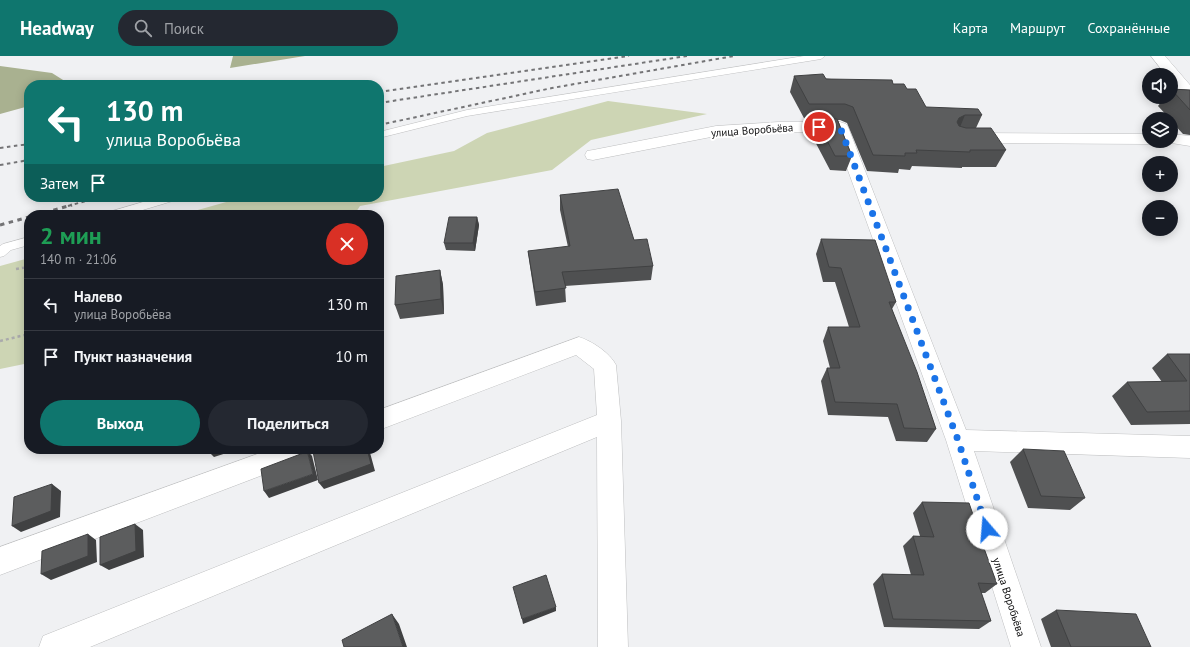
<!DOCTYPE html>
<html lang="ru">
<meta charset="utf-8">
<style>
body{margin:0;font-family:"PT Sans",sans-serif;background:#242831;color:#f1f3f6;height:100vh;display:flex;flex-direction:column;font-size:15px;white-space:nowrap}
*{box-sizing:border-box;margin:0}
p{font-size:13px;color:#9ea1a6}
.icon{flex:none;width:22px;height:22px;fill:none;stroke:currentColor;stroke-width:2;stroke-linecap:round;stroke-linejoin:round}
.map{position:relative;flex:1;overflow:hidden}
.details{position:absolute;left:24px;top:154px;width:360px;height:244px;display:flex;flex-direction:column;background:#171b24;border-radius:16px;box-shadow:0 2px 10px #0003}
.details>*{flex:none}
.banner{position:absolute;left:24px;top:24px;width:360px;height:122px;border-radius:16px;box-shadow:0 2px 10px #0003;background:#0f766e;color:#fff;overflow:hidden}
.buttons{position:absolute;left:1142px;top:12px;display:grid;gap:8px}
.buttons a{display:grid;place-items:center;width:36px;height:36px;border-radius:50%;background:#171b24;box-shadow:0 2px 10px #0003;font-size:20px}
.pin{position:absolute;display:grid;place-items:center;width:34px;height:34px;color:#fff;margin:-17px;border:2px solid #fff;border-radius:50%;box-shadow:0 1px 4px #0007}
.me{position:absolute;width:44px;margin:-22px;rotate:342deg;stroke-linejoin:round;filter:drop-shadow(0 0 3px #0008)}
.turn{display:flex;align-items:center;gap:14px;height:84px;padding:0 16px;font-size:18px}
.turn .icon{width:52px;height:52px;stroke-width:2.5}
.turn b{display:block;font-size:28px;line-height:34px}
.then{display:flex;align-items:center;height:38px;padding:0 16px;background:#0003;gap:8px;font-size:15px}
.round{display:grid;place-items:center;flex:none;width:42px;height:42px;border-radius:21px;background:#242831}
.headline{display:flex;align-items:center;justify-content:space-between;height:68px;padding:0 16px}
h1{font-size:24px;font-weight:700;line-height:30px;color:#1e9e55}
.button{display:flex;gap:8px;margin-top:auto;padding:8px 16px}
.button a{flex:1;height:46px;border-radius:24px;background:#0f766e;color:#fff;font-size:16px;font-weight:700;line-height:46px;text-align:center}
.button a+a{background:#242831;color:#f1f3f6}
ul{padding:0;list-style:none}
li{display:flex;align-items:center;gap:12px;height:52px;padding:0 16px;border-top:1px solid #363941}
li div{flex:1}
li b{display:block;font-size:15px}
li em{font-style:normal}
header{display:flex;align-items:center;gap:24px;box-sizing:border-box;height:56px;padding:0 20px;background:#0f766e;color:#fff}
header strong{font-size:19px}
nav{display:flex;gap:22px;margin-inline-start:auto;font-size:14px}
.search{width:280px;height:36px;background:#242831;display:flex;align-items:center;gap:10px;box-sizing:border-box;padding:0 14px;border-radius:22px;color:#9ea1a6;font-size:15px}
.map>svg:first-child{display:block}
.green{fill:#cdd5b4}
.forest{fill:#a9b190}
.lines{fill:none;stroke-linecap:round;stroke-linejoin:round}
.lane-casing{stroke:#bebfc0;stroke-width:1}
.street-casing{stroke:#bebfc0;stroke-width:1}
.path{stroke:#aaaaac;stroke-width:2.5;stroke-dasharray:3 3;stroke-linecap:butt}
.lane{fill:#fff;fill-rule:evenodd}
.street{fill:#fff;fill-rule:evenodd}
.rail-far1{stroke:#747476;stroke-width:2;stroke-dasharray:3.5 3.5;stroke-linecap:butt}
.rail{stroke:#747476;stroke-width:3;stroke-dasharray:4.5 4.5;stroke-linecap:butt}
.wall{fill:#4f5051}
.shaded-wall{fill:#404142}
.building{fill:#5c5d5e;stroke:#404142}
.route{stroke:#1a73e8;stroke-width:7;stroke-dasharray:0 12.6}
.labels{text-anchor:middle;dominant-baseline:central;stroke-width:4;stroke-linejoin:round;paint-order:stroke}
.street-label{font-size:11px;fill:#101011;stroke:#fff}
</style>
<header>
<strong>Headway</strong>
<div class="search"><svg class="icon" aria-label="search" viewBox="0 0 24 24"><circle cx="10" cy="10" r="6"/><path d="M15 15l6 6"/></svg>Поиск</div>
<nav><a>Карта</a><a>Маршрут</a><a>Сохранённые</a></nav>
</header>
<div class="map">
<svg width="1190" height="591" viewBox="0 0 1190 591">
<rect width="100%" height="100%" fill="#f0f1f3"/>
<path class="green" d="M608,45l99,13 -116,26 -39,30 -192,36 -6,9h-174l64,-18h135v-30l75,-16 33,-18z
M29,202v105l-29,6v-103z"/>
<path class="forest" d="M233,0h72l-75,12z
M0,10l52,7 19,12h-42v21l-29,8z"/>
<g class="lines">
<g class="lane-casing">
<path id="lane" d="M804,0h21l-4,3 -354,57 -88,22v-6l88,-22z
M160,141h18l-2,3 -50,15h-19l2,-3z
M29,181v8l-18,5 -7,6 -4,1v-11l3,-2z"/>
</g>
<g class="street-casing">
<path id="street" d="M1151,0h14l25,29v15c-9,-3 -19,-16 -19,-25h-5z
M779,66h61l6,2 2,3 118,303 224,6v22l-216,-7 67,196h-30l-65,-207 -112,-308h-55l-63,4 -123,24 -6,-1 -2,-4 2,-4 6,-1 123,-24z
M968,77l181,1v7h7l-7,3 -181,-1 -6,-2 -2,-3 2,-3z
M1171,78l19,2v10l-25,-4 -1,-1h7z
M579,281c13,4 31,16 37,28l5,56 7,226h-30l-1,-210 -507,210h-51l4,-11 554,-221 -3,-46 -18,-14 -197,75v-20z
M271,393h42l-3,8 -310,118v-28z"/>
</g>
<path class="path" d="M16,213l13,-2
M0,285l29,-7"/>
<use href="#lane" class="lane"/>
<use href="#street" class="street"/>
<path class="rail-far1" d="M379,36l250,-36
M379,47l308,-47
M379,69l173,-37 182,-32
M0,92l29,-4
M0,109l29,-5
M68,150l32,-9"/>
<path class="rail" d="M36,159l36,-10
M0,169l29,-8"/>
</g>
<path class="wall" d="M794,20l99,8 14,5 19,18 56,8 -6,13 30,22 -10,17h-34v1l-50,-2 -2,4 -11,-1 -1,4 -31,-2 -20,-48 -7,-3h-2l14,36 -6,15 -16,-1 -19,-36 4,-14h-10l-15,-28z
M1171,33l19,1v45l-7,-1 -12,-13v-2h-1l-12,-13 7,-9h6z
M560,139l74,45 19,26 -2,14 -86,6 1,16 -30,4 -6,-40 -2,-15 40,-4 -8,-37z
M477,161l2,8 -4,26 -29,-1 -2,-7z
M821,183l75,63 -4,7 44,120 -9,13 -31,-1 -8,-24 -60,-2 -7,-34 6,-13h3l-7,-27 5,-14h21l-14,-45h-12l-7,-28z
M440,214l3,15 1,29 -44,5 -5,-14z
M1167,298h23v70l-59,1 -19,-29 15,-14h35l-10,-14z
M1023,393l62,49 -15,12 -42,-2 -18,-46z
M922,446l56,27 -1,1 20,54 -12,9h-4l10,28 -12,8 -95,-2 -11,-43 9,-10 29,1 -8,-29 10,-10h7l-7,-23z
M1056,554l95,37h-100l-10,-28z"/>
<path class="shaded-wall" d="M965,59l-7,17 -7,2 8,-16z
M477,161l2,8 -4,26 -2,-8z
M440,214l3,15 1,29 -3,-15z
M213,393h26l-25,8 -6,-6z
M367,393h2l6,22 -51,18 -5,-6z
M307,394l5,6 6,24 -49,18 -5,-7 49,-17z
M52,428l9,7 -1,26 -39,15 -9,-6z
M135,468l8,6 1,27 -35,13 -9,-5z
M88,478l8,6 1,22 -46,18 -10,-6z
M556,551v4l-33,13 -1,-5z
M392,558l7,10 8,23h-4z"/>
<path class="building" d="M823,18l3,5 66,1 1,4h11l3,5h9l10,18 52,2 4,6h-17l-6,3 -2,4 2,4 7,2h25l15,22h-36v2l-54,-2 1,3h-12v3l-32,-1 -20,-48 -8,-3h-36l-15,-28z
M1171,33l19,1v20z
M816,63h21l15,37h-17z
M618,133l16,51 13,-1 6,27 -91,6 4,16 -31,4 -7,-41 42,-5 -10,-51z
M449,161h28l-4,26h-29z
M821,183l54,1 21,62h-7l28,70 19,57 -32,-1 -7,-24 -62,-2 -8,-34h13l-12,-41h32l-19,-59 -12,-1z
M440,214l1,29 -46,6 1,-29z
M1167,298h23v57l-43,1 -20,-30 60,-1z
M319,393h48l4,15 -52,19 -6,-32z
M1023,393l41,2 21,47 -44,-2z
M307,394l6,24 -49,17 -3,-22 45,-17z
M52,428l-1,27 -39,15 2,-29z
M922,446l47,1 9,26h-1l20,55 -19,-1 13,38 -98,-2 -11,-45 42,1 -11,-39 21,1z
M135,468l1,27 -36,14v-28z
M88,478v22l-47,18 1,-23z
M546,519l10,32 -34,12 -9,-32z
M1056,554l80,4 15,33h-80z
M392,558l11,33h-59l-2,-7z"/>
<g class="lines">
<path class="route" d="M819,71h21l118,313 29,89"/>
</g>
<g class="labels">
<g class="street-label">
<text transform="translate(752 74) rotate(-4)">улица Воробьёва</text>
<text transform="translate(1009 541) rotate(72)">улица Воробьёва</text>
</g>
</g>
</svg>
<div class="buttons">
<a><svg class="icon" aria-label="sound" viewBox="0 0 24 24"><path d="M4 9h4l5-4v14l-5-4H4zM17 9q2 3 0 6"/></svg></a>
<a><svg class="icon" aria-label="layers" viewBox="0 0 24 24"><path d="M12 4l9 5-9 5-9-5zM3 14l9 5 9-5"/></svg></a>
<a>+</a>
<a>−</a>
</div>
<div class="pin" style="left:819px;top:71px;background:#d93025"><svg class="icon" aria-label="arrive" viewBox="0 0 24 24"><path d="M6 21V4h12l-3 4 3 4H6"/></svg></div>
<svg class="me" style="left:987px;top:473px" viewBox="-20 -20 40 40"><circle r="19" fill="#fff"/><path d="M0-13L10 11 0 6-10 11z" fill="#1a73e8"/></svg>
<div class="banner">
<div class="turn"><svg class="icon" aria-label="left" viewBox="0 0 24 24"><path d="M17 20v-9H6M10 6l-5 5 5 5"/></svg><div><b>130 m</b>улица Воробьёва</div></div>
<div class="then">Затем<svg class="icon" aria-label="arrive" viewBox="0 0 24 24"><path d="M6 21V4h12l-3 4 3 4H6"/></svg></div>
</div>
<section class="details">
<div class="headline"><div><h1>2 мин</h1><p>140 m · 21:06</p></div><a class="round" style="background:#d93025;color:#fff"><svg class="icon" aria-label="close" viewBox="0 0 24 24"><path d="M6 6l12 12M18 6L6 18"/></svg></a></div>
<ul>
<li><svg class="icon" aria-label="left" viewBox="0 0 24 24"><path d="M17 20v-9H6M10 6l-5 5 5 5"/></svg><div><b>Налево</b><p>улица Воробьёва</p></div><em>130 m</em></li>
<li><svg class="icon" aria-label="arrive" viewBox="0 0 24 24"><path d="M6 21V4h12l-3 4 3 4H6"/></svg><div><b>Пункт назначения</b></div><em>10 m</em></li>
</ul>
<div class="button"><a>Выход</a><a>Поделиться</a></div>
</section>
</div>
